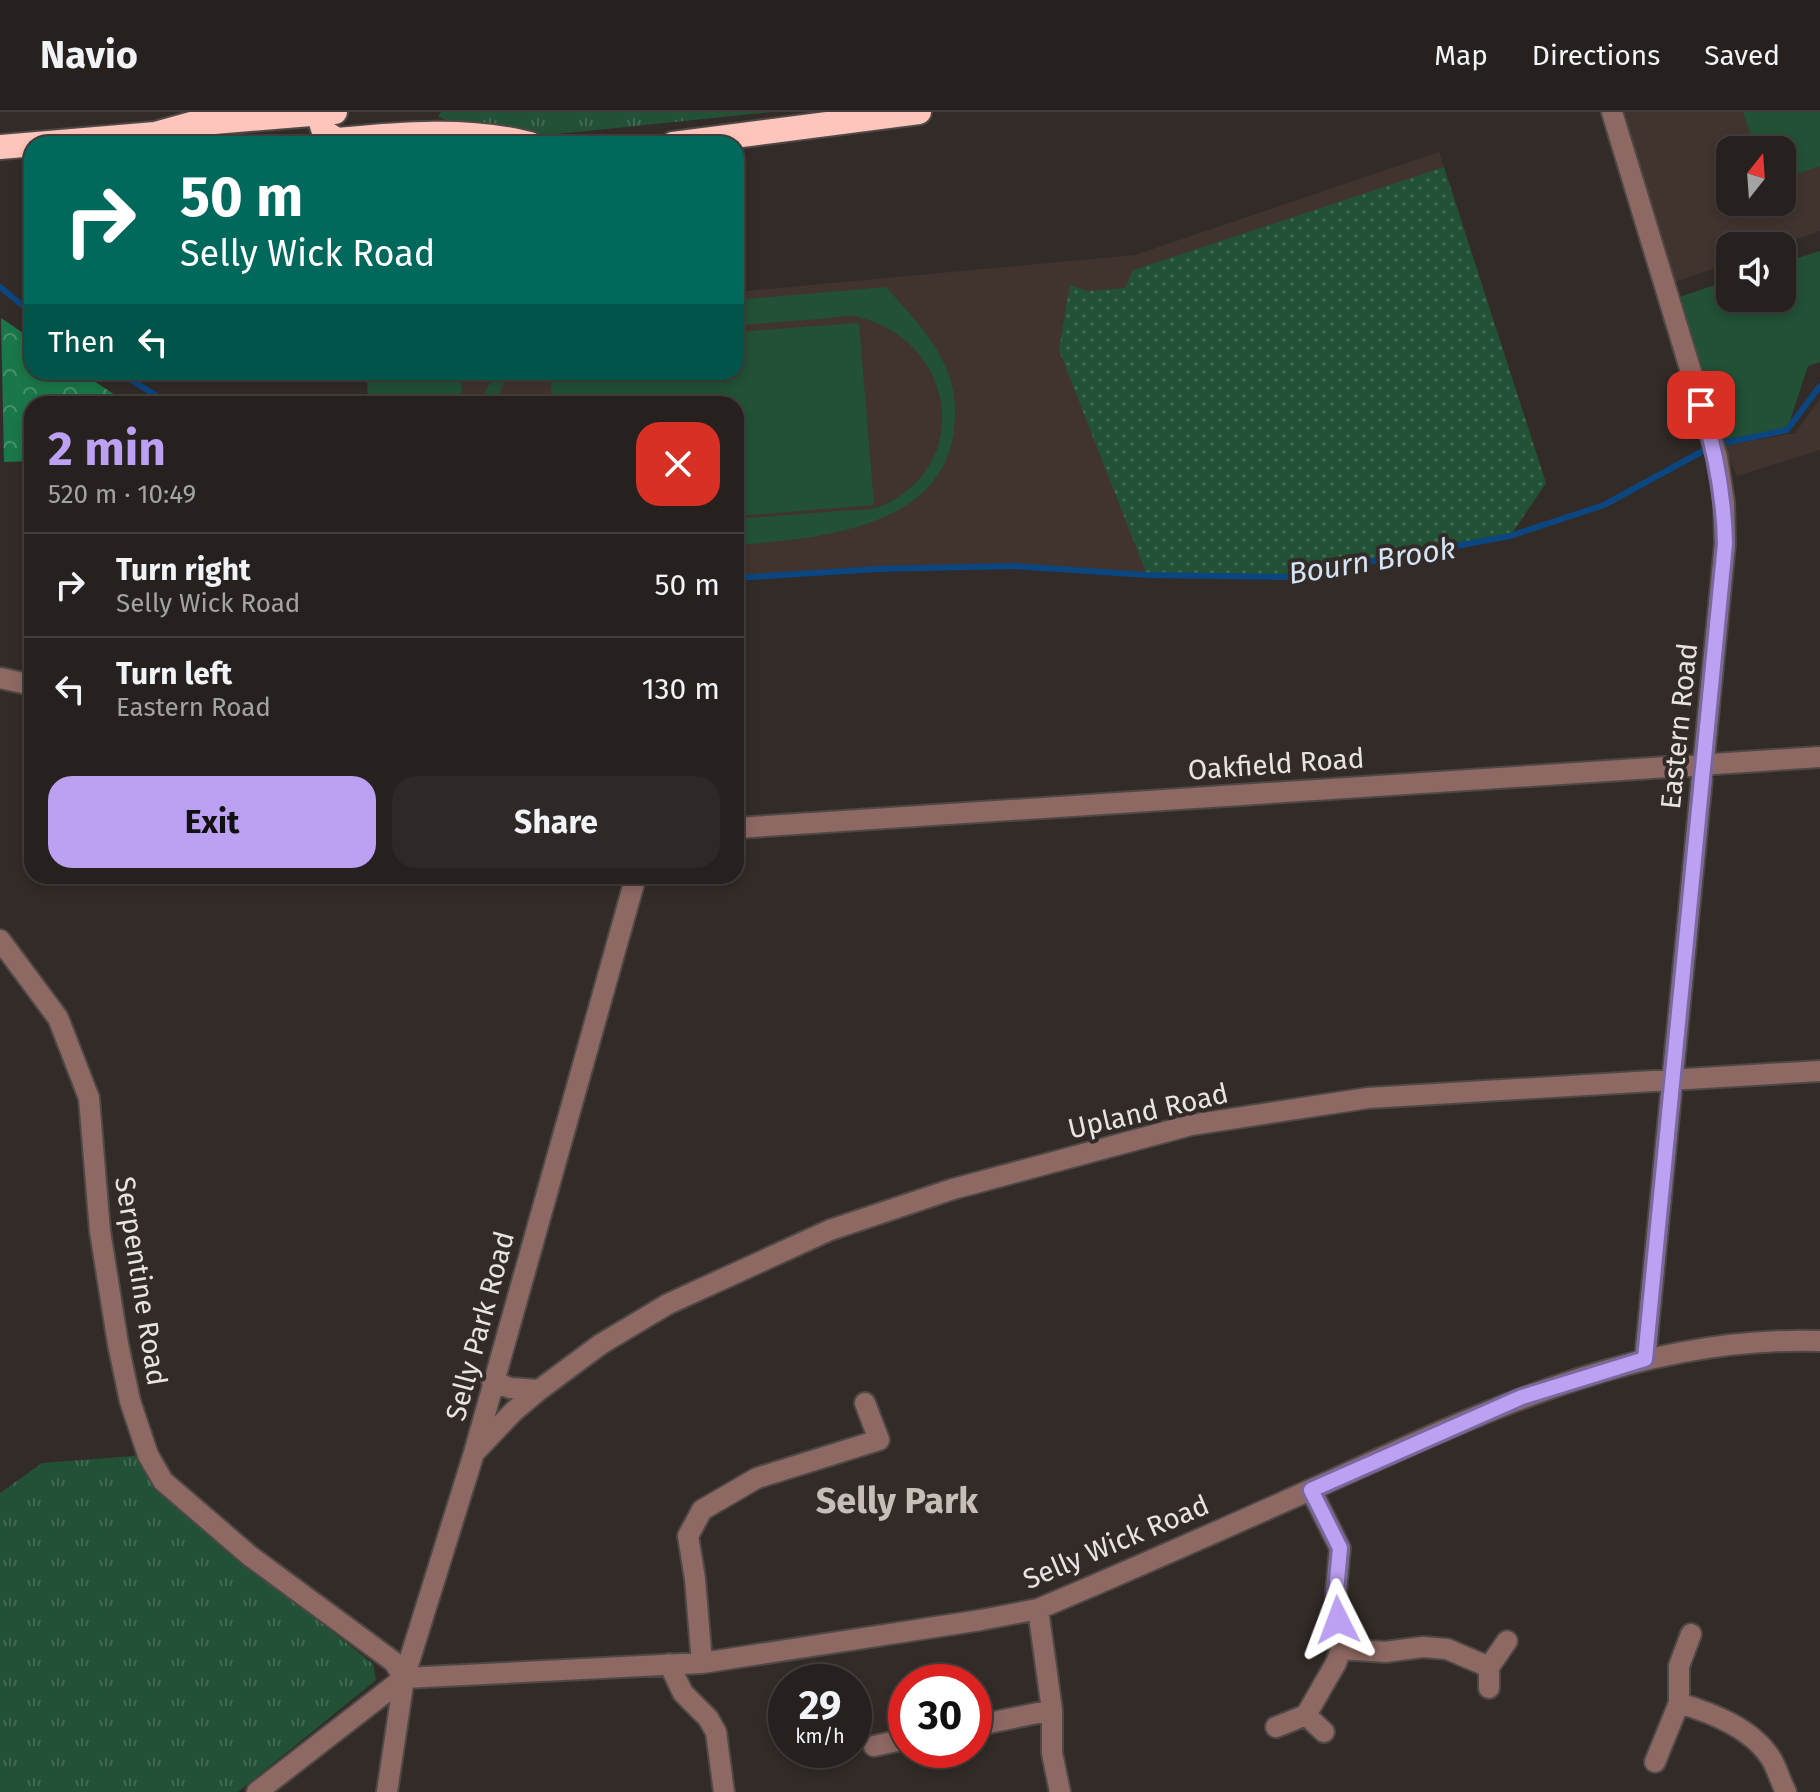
<!DOCTYPE html>
<meta charset="utf-8">
<style>
body{margin:0;font-family:"Fira Sans",sans-serif;background:#2e2827;color:#f1f3f6;height:100vh;display:flex;flex-direction:column;font-size:30px;white-space:nowrap}
*{box-sizing:border-box;margin:0}
p{font-size:26px;color:#a4a3a4}
.icon{flex:none;width:44px;height:44px;fill:none;stroke:currentColor;stroke-width:2;stroke-linecap:round;stroke-linejoin:round}
.map{position:relative;flex:1;overflow:hidden}
.side{position:absolute;left:24px;top:284px;width:720px;height:488px;display:flex;flex-direction:column;background:#26201e;border-radius:24px;box-shadow:0 4px 12px #0003,0 0 0 2px #423e3c}
.side>*{flex:none}
.banner{position:absolute;left:24px;top:24px;width:720px;height:244px;border-radius:24px;box-shadow:0 4px 12px #0003,0 0 0 2px #423e3c;background:#00695c;color:#fff;overflow:hidden}
.needle{width:52px;rotate:17deg}
.fabs{position:absolute;left:1716px;top:24px;display:grid;gap:16px}
.fabs a{display:grid;place-items:center;width:80px;height:80px;border-radius:16px;background:#26201e;box-shadow:0 4px 12px #0003,0 0 0 2px #423e3c;font-size:40px}
.speed{position:absolute;left:768px;top:1552px;display:flex;gap:16px;font-size:40px;font-weight:700;text-align:center}
.speed>*{display:grid;place-content:center;width:104px;height:104px;border-radius:50%;background:#26201e;box-shadow:0 4px 12px #0003,0 0 0 2px #423e3c;line-height:1}
.speed small{font-size:20px;font-weight:400}
.speed .limit{border:12px solid #d22;background:#fff;color:#111}
.pin{position:absolute;display:grid;place-items:center;width:68px;height:68px;color:#fff;margin:-34px;border-radius:16px;box-shadow:0 4px 12px #0006}
.me{position:absolute;width:88px;margin:-44px;rotate:357deg;stroke-linejoin:round;filter:drop-shadow(0 0 6px #0008)}
.turn{display:flex;align-items:center;gap:28px;height:168px;padding:0 24px;font-size:36px}
.turn .icon{width:104px;height:104px;stroke-width:2.5}
.turn b{display:block;font-size:56px;line-height:68px}
.then{display:flex;align-items:center;height:76px;padding:0 24px;background:#0003;gap:16px;font-size:30px}
.round{display:grid;place-items:center;flex:none;width:84px;height:84px;border-radius:24px;background:#2e2827}
.headline{display:flex;align-items:center;justify-content:space-between;height:136px;padding:0 24px}
h1{font-size:48px;font-weight:700;line-height:60px;color:#bca0f2}
.cta{display:flex;gap:16px;margin-top:auto;padding:16px 24px}
.cta a{flex:1;height:92px;border-radius:24px;background:#bca0f2;color:#111;font-size:32px;font-weight:700;line-height:92px;text-align:center}
.cta a+a{background:#2e2827;color:#f1f3f6}
ul{padding:0;list-style:none}
li{display:flex;align-items:center;gap:24px;height:104px;padding:0 24px;border-top:2px solid #423e3c}
li div{flex:1}
li b{display:block;font-size:30px}
li em{font-style:normal}
header{display:flex;align-items:center;gap:48px;box-sizing:border-box;height:112px;padding:0 40px;background:#26201e;border-bottom:2px solid #423e3c}
header strong{font-size:38px}
nav{display:flex;gap:44px;margin-inline-start:auto;font-size:28px}
.map>svg:first-child{display:block}
.built{fill:#41342e;fill-rule:evenodd}
.grass{fill:url(#grass-tufts)}
.forest{fill:url(#forest-crowns)}
.park{fill:url(#park-dots)}
.garden{fill:#225136}
.lines{fill:none;stroke-linecap:round;stroke-linejoin:round}
.stream{stroke:#0b4680;stroke-width:6}
.minor-casing{stroke:#4f4946;stroke-width:24}
.highway-casing{stroke:#4f4946;stroke-width:28}
.minor{stroke:#8e6863;stroke-width:20}
.highway{stroke:#fec5bc;stroke-width:24}
.route-casing{stroke:#7a689d;stroke-width:20}
.route{stroke:#bca0f2;stroke-width:14}
.labels{text-anchor:middle;dominant-baseline:central;stroke-width:8;stroke-linejoin:round;paint-order:stroke}
.street-label{font-size:28px;fill:#e8e4e2;stroke:#322b28}
.water-label{font-size:30px;font-style:italic;fill:#d5e4f5;stroke:#322b28}
.district-label{font-size:36px;font-weight:bold;fill:#c7beba;stroke:#322b28}
</style>
<header>
<strong>Navio</strong>
<nav><a>Map</a><a>Directions</a><a>Saved</a></nav>
</header>
<div class="map">
<svg width="1820" height="1680" viewBox="0 0 1820 1680">
<defs>
<pattern id="grass-tufts" width="24" height="20" patternUnits="userSpaceOnUse" patternTransform="scale(2)"><rect width="24" height="20" fill="#225136"/><path d="M3 7l-1-3M5 7V3M7 7l1-3M15 17l-1-3M17 17v-4M19 17l1-3" fill="none" stroke="#426a53"/></pattern>
<pattern id="forest-crowns" width="20" height="18" patternUnits="userSpaceOnUse" patternTransform="scale(2)"><rect width="20" height="18" fill="#1a7749"/><path d="M2 6a3 3 0 1 1 6 0M12 15a3 3 0 1 1 6 0" fill="none" stroke="#46916c"/></pattern>
<pattern id="park-dots" width="8" height="8" patternUnits="userSpaceOnUse" patternTransform="scale(2)"><rect width="8" height="8" fill="#225136"/><path d="M2 2h.1M6 6h.1" fill="none" stroke="#426a53" stroke-width="1.8" stroke-linecap="round"/></pattern>
</defs>
<rect width="100%" height="100%" fill="#322b28"/>
<path class="built" d="M1612,0h208v119l-42,15h-48v17l-67,23zM1730,38h52v52h-52z
M1439,40l107,331 -36,53 -222,41 -141,-2 -134,-9 -134,3 -143,9v-174h-368l-1,-32h369v-80l399,-37z
M1820,287v51l-83,26 -14,-30 72,-13z"/>
<path class="grass" d="M441,0h331l-234,24 -91,-15 -9,-5z
M145,1343l103,109 125,100 3,16 -138,112h-238v-299l42,-30z"/>
<path class="forest" d="M1,206l31,21v33h48l49,32h-97v57l-28,1z"/>
<path class="park" d="M1444,55l102,316 -36,53 -222,41 -141,-2 -88,-225 11,-65 17,6 38,-3 8,-18z"/>
<path class="garden" d="M1743,0h77v54l-38,13v-29h-26z
M1820,139v111l-12,4 -21,64 -64,11 -4,-6 -49,-135 60,-20v18h52v-35z
M886,175c19,22 43,46 56,72 14,27 16,54 10,83 -20,89 -142,97 -216,103v-26c34,-3 69,-5 103,-8 13,-1 31,0 43,-5 94,-43 72,-166 -24,-189 -11,-3 -26,1 -37,2 -28,2 -57,4 -85,7v-26z
M859,211l15,182 -138,11v-112h-184l-2,-32h186v-40z
M367,260h94v32h-93z
M494,260h17l-8,12 -8,20h-14z"/>
<g class="lines">
<path class="stream" d="M0,175l32,26
M118,260l52,32
M736,466l143,-9 134,-3 134,9 141,2 222,-41 94,-31 110,-60 73,-15 33,-44"/>
<g class="minor-casing">
<path id="minor" d="M1612,0l105,345 7,45 1,42 -80,815
M0,566l32,7
M736,716l1084,-71
M0,828l58,78 31,80 11,133 18,113 12,57 18,54 15,26 87,75 144,106 10,16
M492,1269l18,7 29,2
M474,1341l40,-42 25,-21 62,-46 67,-40 162,-74 123,-41 238,-64 177,-27 452,-27
M1038,1497l14,101v43l8,39
M1341,1537l44,3 38,-5 24,2 42,18
M702,1551l-7,-84 -7,-43 14,-26 55,-32 122,-38 -14,-37
M669,1552l14,29 25,25 8,14 8,60
M404,1566l298,-15 279,-43 57,-11c98,-41 194,-84 290,-127 156,-71 317,-147 492,-141
M1489,1576v-21l18,-26
M1679,1591c33,10 72,25 91,54 7,10 10,24 16,35
M1306,1603l30,-52 5,-14 -5,-58 4,-43 -29,-58
M974,1614l78,-16
M1276,1615l30,-12 18,17
M874,1634l32,-7
M1655,1650l24,-59v-37l12,-32
M257,1680l147,-114
M387,1680l17,-114 70,-225 162,-577"/>
</g>
<g class="highway-casing">
<path id="highway" d="M318,1l6,19 13,8c62,-6 132,-12 193,4
M673,32l246,-32
M0,35l155,-13 36,-10 144,-12"/>
</g>
<use href="#minor" class="minor"/>
<use href="#highway" class="highway"/>
</g>
<g class="lines">
<g class="route-casing">
<path id="route" d="M1338,1508l-2,-29 4,-43 -29,-58 211,-93 123,-38 80,-815c-1,-49 -9,-92 -24,-139"/>
</g>
<use href="#route" class="route"/>
</g>
<g class="labels">
<g class="street-label">
<text transform="translate(1679 614) rotate(-84)">Eastern Road</text>
<text transform="translate(1276 652) rotate(-4)">Oakfield Road</text>
<text transform="translate(1148 999) rotate(-13)">Upland Road</text>
<text transform="translate(141 1169) rotate(81)">Serpentine Road</text>
<text transform="translate(480 1214) rotate(-75)">Selly Park Road</text>
<text transform="translate(1116 1430) rotate(-23)">Selly Wick Road</text>
</g>
<g class="water-label">
<text transform="translate(1372 449) rotate(-9)">Bourn Brook</text>
</g>
<g class="district-label">
<text x="897" y="1389">Selly Park</text>
</g>
</g>
</svg>
<div class="fabs">
<a><svg class="needle" viewBox="-14 -14 28 28"><path d="M0-13l5 13h-10z" fill="#e53935"/><path d="M0 13l5-13h-10z" fill="#a4a3a4"/></svg></a>
<a><svg class="icon" aria-label="sound" viewBox="0 0 24 24"><path d="M4 9h4l5-4v14l-5-4H4zM17 9q2 3 0 6"/></svg></a>
</div>
<div class="speed"><div>29<small>km/h</small></div><div class="limit">30</div></div>
<div class="pin" style="left:1701px;top:293px;background:#d93025"><svg class="icon" aria-label="arrive" viewBox="0 0 24 24"><path d="M6 21V4h12l-3 4 3 4H6"/></svg></div>
<svg class="me" style="left:1338px;top:1508px" viewBox="-20 -20 40 40"><path d="M0-17L14 15 0 8-14 15z" fill="#bca0f2" stroke="#fff" stroke-width="4"/></svg>
<div class="banner">
<div class="turn"><svg class="icon" aria-label="right" viewBox="0 0 24 24"><path d="M7 20v-9h11M14 6l5 5-5 5"/></svg><div><b>50 m</b>Selly Wick Road</div></div>
<div class="then">Then<svg class="icon" aria-label="left" viewBox="0 0 24 24"><path d="M17 20v-9H6M10 6l-5 5 5 5"/></svg></div>
</div>
<section class="side">
<div class="headline"><div><h1>2 min</h1><p>520 m · 10:49</p></div><a class="round" style="background:#d93025;color:#fff"><svg class="icon" aria-label="close" viewBox="0 0 24 24"><path d="M6 6l12 12M18 6L6 18"/></svg></a></div>
<ul>
<li><svg class="icon" aria-label="right" viewBox="0 0 24 24"><path d="M7 20v-9h11M14 6l5 5-5 5"/></svg><div><b>Turn right</b><p>Selly Wick Road</p></div><em>50 m</em></li>
<li><svg class="icon" aria-label="left" viewBox="0 0 24 24"><path d="M17 20v-9H6M10 6l-5 5 5 5"/></svg><div><b>Turn left</b><p>Eastern Road</p></div><em>130 m</em></li>
</ul>
<div class="cta"><a>Exit</a><a>Share</a></div>
</section>
</div>
